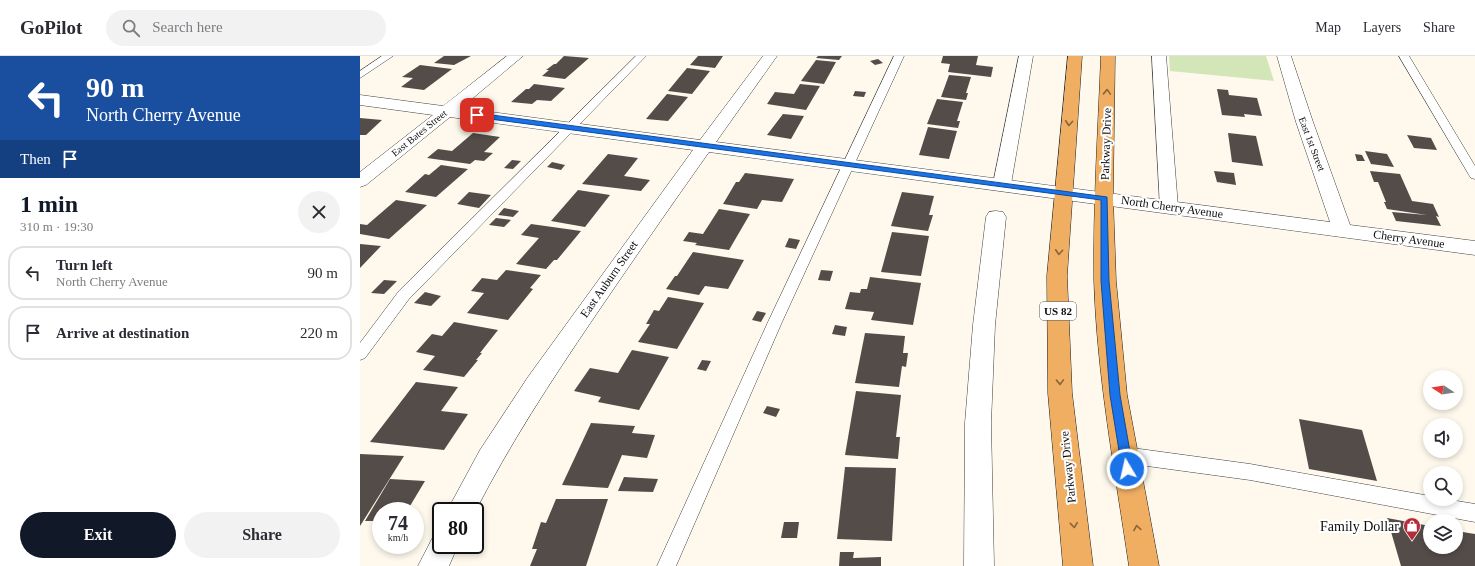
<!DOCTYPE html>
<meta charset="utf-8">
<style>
body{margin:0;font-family:Georgia,serif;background:#f2f2f3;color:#2b2b33;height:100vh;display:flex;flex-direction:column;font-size:15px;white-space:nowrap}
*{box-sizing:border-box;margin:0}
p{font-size:13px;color:#7c7c81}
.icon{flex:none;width:22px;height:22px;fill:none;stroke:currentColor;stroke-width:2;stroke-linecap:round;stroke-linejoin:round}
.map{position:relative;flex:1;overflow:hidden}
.side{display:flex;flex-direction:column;background:#fff;width:360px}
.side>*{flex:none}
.top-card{background:#1a4fa0;color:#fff;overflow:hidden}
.needle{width:26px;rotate:282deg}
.buttons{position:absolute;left:1063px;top:314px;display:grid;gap:8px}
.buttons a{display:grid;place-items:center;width:40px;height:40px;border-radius:50%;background:#fff;box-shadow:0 2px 6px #0003;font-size:20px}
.speed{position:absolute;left:12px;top:446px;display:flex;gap:8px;font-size:20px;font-weight:700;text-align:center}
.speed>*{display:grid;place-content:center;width:52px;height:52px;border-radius:50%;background:#fff;box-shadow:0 2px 6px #0003;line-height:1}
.speed small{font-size:10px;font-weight:400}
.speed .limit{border:2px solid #111;border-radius:6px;background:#fff;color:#111}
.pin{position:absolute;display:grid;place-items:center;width:34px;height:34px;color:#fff;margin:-17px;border-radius:8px;box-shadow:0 2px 6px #0006}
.me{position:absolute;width:44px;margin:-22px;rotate:351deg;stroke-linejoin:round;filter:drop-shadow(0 0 3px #0008)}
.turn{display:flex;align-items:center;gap:14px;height:84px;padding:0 20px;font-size:18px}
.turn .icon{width:52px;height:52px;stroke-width:2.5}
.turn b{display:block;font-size:28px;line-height:34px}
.then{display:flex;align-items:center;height:38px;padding:0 20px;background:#0003;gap:8px;font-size:15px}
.round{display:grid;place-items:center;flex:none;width:42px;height:42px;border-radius:21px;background:#f2f2f3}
.head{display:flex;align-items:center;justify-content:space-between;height:68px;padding:0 20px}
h1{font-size:24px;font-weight:700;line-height:30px;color:#111827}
.cta{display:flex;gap:8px;margin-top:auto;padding:8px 20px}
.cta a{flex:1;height:46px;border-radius:24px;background:#111827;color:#fff;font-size:16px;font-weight:700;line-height:46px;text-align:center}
.cta a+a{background:#f2f2f3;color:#2b2b33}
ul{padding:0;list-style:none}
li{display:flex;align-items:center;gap:12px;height:54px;margin:0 8px 6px;padding:0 12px;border:2px solid #e1e1e2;border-radius:16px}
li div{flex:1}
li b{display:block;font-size:15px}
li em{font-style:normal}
header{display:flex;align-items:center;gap:24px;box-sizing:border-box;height:56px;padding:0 20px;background:#fff;border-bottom:1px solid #e1e1e2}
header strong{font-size:19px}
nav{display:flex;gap:22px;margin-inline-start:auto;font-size:14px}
.search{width:280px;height:36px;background:#f2f2f3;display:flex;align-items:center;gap:10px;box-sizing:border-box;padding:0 14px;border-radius:22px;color:#7c7c81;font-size:15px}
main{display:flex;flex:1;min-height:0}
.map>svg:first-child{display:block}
.green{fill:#d3e6b8}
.building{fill:#544c49}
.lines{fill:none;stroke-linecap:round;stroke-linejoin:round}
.service-casing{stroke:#3f3f3f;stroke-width:1}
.minor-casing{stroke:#3f3f3f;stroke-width:1}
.tertiary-casing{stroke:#3f3f3f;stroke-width:1}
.trunk-casing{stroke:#1d1d1d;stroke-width:1}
.service{fill:#fff;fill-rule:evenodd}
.minor{fill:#fff;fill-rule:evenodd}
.tertiary{fill:#fff;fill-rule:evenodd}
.trunk{fill:#efae62;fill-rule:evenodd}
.oneway{stroke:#89653b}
.route{fill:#1a73e8;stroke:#114b97}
.labels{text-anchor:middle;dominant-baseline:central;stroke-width:4;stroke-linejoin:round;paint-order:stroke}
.far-street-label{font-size:10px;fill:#0c0c0c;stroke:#fff}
.shield{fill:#fff;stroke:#555;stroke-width:1}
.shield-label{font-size:11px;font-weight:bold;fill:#0c0c0c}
.street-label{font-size:12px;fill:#0c0c0c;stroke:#fff}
.near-poi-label{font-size:14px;fill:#0c0c0c;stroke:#fff;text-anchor:end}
</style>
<header>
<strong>GoPilot</strong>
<div class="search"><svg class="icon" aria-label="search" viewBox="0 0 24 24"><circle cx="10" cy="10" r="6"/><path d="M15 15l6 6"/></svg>Search here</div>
<nav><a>Map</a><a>Layers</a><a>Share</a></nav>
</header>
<main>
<section class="side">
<div class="top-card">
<div class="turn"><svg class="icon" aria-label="left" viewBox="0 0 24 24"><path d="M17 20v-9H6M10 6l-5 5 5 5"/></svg><div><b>90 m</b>North Cherry Avenue</div></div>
<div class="then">Then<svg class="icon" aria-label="arrive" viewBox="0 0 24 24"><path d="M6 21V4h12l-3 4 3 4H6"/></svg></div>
</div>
<div class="head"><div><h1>1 min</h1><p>310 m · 19:30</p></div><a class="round"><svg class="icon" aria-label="close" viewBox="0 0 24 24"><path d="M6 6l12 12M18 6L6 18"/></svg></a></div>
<ul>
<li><svg class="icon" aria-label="left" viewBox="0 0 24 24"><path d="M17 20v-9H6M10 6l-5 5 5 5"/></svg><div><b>Turn left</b><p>North Cherry Avenue</p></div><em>90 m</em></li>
<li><svg class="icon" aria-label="arrive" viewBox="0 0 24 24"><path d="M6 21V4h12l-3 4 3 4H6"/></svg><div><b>Arrive at destination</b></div><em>220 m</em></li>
</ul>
<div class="cta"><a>Exit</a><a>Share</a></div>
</section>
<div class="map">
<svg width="1115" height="510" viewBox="0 0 1115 510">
<rect width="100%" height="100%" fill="#fef9ec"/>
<path class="green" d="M809,0h97l8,25 -104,-10z"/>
<path class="building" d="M84,0h27l-17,9 -20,-2z
M204,0l25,2 -24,21 -23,-3 7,-6h-3l8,-6h2z
M338,0h25l-8,12 -25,-3z
M458,0h24l-3,4 -23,-2z
M583,0h35l-2,9 17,2 -2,10 -43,-5 2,-8 -9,-1z
M518,3l5,4 -8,2 -5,-4z
M456,4l20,2 -12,22 -23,-3z
M60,9l32,4 -28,21 -23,-3 12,-9 -11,-1z
M327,12l23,3 -18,23 -24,-3z
M589,19l22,2 -5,16h2l-2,7 -25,-3z
M174,28l31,4 -14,13 -14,-1 -5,4 -21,-2 15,-13h3z
M440,28l20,2 -14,24 -39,-6 8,-12 19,2z
M857,33l11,1 1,5 28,3 5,18 -18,-2 1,3 -23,-2z
M495,35l11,1 -2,5 -11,-1z
M307,38l21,3 -20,24 -22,-2z
M577,43l26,3 -6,19h3l-2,7 -31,-4z
M423,58l21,2 -13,23 -24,-4z
M0,62l22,2 -16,15h-6z
M568,71l29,4 -8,28 -30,-4z
M113,77l27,4 -16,15 9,1 -9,8 -9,-1 -5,4 -43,-6 11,-9 14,2z
M868,77l28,3 7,30 -31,-4z
M1047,79l24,3 6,12 -23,-2z
M1005,95l22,3 7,13 -23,-3z
M248,98l30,4 -14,18 26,4 -9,11 -59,-7z
M995,98l7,1 3,6h-8z
M152,104l9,1 -8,8 -9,-1z
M192,106l13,3 -4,5 -14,-3z
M81,109l27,4 -32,28 -31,-5 20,-18 4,1z
M854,115l20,2 2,12 -19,-3z
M1010,115l30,3 12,27 21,3 6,13 -3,-1 5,10 -45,-5 -4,-9 35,3 -40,-6 -3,-7h2l-8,-20h-4z
M385,117l49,6 -12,23 -20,-2 -5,9 -34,-5 13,-22h3z
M218,134l32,5 -25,32 -34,-6z
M109,136l22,3 -12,13 -22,-4z
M542,136l32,4 -5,19h4l-5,16 -37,-5z
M36,144l31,5 -38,34 -29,-5v-10l7,1z
M144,152l15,3 -6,6 -15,-2z
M359,153l31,5 -21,36 -34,-5 2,-2 -14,-2 6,-9 14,2z
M136,162l15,2 -7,7 -15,-2z
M171,168l50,7 -24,29h-3l-8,9 -30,-5 23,-26 -18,-3z
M532,176l37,4 -8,40 -40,-4z
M429,182l11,2 -4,9 -11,-2z
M0,188l21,2 -21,22z
M333,196l51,8 -16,29 -23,-3 -6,9 -33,-6 9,-13h2z
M146,214l35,5 -11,13 3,1 -25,31 -41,-7 17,-20 -13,-2 11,-13 15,2z
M461,214l12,1 -3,10 -12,-1z
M510,221l51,6 -8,42 -42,-5 3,-8 -29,-3 5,-17 10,1 1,-4h6z
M24,224l13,1 -13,13 -13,-1z
M65,236l16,4 -10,10 -17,-3z
M308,241l36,6 -27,46 -39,-7 12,-18h-4l8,-14 5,1z
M397,255l9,2 -5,9 -9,-2z
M94,266l44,8 -18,23h2l-6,7h2l-14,17 -41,-7 12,-14 -19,-4 16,-18 10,2z
M475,269l12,2 -2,9 -13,-2z
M505,277l40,3 -2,17h5l-2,14 -4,-1 -3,21 -44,-4z
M272,294l37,7 -30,53 -41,-8 3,-5 -27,-6 16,-23 28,5z
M342,304l9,1 -5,10 -9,-2z
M56,326l42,5 -17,24 27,3 -24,36 -74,-8z
M496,335l45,4 -5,42h4l-2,22 -53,-4z
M407,350l13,3 -4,8 -13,-4z
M939,363l63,11 15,51 -68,-12z
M231,367l44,3 -3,7 23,2 -8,23 -25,-3 -14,33 -46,-3z
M0,398l44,2 -44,70z
M485,411l51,1 -4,73 -55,-2z
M264,421l34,2 -5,13 -35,-1z
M30,423l35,2 -18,30h-26v10h-16z
M196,443h52l-22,67h-56l7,-17h-5l9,-27 5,1z
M1027,462l43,8v21h26v-16l19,3v32h-74z
M424,466h15l-2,16h-16z
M480,496h14l-1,6 28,-1v9h-42z"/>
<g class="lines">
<g class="service-casing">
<path id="service" d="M22,0h11l-33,22v-7z
M276,0h10l-237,243 -44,59 -5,2v-17l39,-52z
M534,0h10l-122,266 -106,244h-19l111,-244z
M1039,0h10l66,110v13l-4,-1 -2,-3z
M765,391l125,17 180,32v3h15l30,5v18l-225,-42 -125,-17 -6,-3 -2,-5 2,-5z"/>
</g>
<g class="minor-casing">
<path id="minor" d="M147,0h16l-62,52 239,32 63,-84h14l-61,86 614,80 -34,-100 -19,-66h14l22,66 37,103 125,16v14l-766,-103c-39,55 -78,111 -116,167 -42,62 -84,126 -118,193v-1h-28l33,-61 48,-73 165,-227 -243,-33 -84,68 -6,2v-15l73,-57 -73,-10v-10l83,11z
M81,476v13h17l-9,21h-31l16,-31z"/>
</g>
<g class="tertiary-casing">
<path id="tertiary" d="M659,0h14l-22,128 -3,4 -6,2 -6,-2 -3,-4z
M792,0h14l12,151 -2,4 -7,2 -7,-2 -2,-4z
M636,155l7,1 3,5 -11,108 -4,98 3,143h-30l1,-143 8,-98 13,-108 3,-5z"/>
</g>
<g class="trunk-casing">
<path id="trunk" d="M708,0h14l-15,220 5,117 21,173h-30l-15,-173 -1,-117z
M741,0h14l-2,142 3,83 11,114 32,171h-30c-14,-95 -32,-190 -35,-286 -1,-74 4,-149 7,-224z"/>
</g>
<use href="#service" class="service"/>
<use href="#minor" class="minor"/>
<use href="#tertiary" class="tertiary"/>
<use href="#trunk" class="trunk"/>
</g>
<defs><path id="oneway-chevron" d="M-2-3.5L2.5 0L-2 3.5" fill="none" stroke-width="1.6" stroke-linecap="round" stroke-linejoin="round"/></defs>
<g class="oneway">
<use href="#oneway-chevron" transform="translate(747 36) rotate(-88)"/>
<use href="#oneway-chevron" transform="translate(709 67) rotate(95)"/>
<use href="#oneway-chevron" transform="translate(699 196) rotate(94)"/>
<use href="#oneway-chevron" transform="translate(700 326) rotate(88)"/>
<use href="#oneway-chevron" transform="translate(714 469) rotate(84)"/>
<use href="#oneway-chevron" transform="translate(777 472) rotate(-99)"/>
</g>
<path class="route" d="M117,57l630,84 2,84 11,114 13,74 -2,3 -4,2 -4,-2 -1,-3 -12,-74 -9,-114v-81l-626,-83v-3z"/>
<defs>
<g id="shop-pin" transform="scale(0.9)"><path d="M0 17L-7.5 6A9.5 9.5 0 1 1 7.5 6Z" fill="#b42c3a" stroke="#fff"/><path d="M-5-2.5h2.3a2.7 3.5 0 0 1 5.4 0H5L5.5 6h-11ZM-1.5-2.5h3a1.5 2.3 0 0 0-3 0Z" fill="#fff"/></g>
</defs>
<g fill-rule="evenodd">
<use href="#shop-pin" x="1052" y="470"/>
</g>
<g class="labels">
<g class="far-street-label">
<text transform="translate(59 77) rotate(-39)">East Bates Street</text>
<text transform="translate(952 88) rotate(69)">East 1st Street</text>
</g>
<rect class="shield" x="680" y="246" width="36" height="18" rx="3"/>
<g class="shield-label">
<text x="698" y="255">US 82</text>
</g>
<g class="street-label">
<text transform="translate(746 88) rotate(-88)">Parkway Drive</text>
<text transform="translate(812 151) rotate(8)">North Cherry Avenue</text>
<text transform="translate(1049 183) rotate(8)">Cherry Avenue</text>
<text transform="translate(249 223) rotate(-55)">East Auburn Street</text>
<text transform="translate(708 411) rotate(-96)">Parkway Drive</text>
</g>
<g class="near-poi-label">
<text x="1039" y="470">Family Dollar</text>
</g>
</g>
</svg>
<div class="buttons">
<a><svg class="needle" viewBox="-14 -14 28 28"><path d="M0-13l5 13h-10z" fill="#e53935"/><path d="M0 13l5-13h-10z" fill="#7c7c81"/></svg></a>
<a><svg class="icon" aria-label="sound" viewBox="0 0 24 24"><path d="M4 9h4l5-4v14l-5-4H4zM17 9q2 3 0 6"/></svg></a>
<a><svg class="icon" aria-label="search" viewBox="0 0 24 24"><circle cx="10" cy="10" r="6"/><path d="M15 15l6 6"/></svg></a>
<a><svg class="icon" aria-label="layers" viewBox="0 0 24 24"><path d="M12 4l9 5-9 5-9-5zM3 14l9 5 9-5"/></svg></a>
</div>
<div class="speed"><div>74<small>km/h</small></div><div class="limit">80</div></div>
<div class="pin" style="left:117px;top:59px;background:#d93025"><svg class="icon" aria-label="arrive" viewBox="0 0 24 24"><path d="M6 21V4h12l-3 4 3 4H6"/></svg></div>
<svg class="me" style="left:767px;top:413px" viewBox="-20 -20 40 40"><circle r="17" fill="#1a73e8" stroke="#fff" stroke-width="3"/><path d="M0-11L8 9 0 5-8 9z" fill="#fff"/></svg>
</div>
</main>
